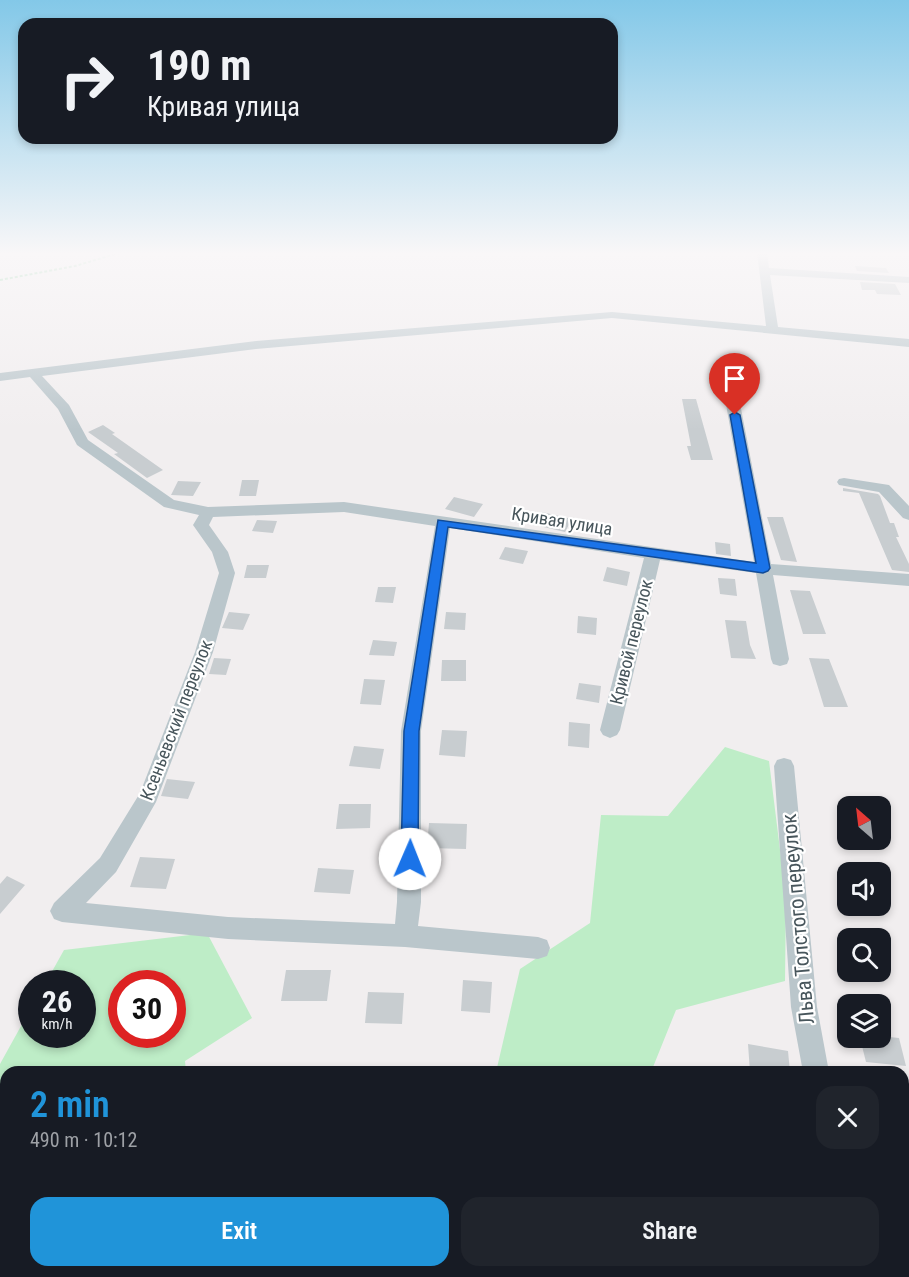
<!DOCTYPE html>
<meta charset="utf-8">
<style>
body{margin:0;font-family:"Roboto Condensed",sans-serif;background:#20242c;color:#f1f3f6;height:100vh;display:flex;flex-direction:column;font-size:22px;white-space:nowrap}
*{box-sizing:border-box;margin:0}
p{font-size:20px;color:#9ea1a6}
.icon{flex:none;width:33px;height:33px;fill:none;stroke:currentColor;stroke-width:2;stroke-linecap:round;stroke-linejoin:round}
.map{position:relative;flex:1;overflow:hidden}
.drawer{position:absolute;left:0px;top:1066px;width:909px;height:212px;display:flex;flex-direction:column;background:#171b24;border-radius:18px 18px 0 0;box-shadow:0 3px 9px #0003}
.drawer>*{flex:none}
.top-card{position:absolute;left:18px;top:18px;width:600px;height:126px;border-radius:18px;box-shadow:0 3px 9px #0003;background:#171b24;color:#f1f3f6;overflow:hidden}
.needle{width:39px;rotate:332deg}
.buttons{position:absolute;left:837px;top:796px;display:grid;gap:12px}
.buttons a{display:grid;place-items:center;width:54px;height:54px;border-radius:12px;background:#171b24;box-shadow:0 3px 9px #0003;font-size:30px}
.speed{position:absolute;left:18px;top:970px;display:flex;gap:12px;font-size:30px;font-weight:700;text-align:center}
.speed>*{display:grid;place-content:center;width:78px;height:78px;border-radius:50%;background:#171b24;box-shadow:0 3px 9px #0003;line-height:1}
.speed small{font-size:15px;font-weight:400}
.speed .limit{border:9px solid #d22;background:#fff;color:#111}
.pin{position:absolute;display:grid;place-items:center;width:51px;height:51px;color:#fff;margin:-62px -26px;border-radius:50% 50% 50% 0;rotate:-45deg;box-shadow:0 0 6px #0007}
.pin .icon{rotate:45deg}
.me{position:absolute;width:66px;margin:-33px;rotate:1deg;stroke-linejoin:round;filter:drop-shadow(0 0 4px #0008)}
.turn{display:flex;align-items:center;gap:21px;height:126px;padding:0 30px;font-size:27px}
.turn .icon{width:78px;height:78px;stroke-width:2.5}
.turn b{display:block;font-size:42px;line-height:51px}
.round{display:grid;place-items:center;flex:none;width:63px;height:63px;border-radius:18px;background:#20242c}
.headline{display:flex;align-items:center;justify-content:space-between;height:102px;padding:0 30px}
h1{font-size:36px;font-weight:600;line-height:45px;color:#2094d9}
.action{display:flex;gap:12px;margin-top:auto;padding:12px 30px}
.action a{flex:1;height:69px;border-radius:18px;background:#2094d9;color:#fff;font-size:24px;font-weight:600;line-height:69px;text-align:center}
.action a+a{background:#20242c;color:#f1f3f6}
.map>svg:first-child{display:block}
.green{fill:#beedc7;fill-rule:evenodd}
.building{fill:#c8cdd0}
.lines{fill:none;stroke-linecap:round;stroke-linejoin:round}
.path{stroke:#78ca92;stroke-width:2;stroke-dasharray:3 2;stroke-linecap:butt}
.street{fill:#bac6cb;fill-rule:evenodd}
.route{fill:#1a73e8;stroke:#114b97;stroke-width:1.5}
.labels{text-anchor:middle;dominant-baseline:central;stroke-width:4.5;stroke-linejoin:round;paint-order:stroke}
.street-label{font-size:18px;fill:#47555b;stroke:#fff}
.near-street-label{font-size:21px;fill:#47555b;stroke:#fff}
</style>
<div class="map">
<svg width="909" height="1277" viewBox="0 0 909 1277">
<rect width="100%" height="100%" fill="#f1eeef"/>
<path class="green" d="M725,747l44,14 17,137 -1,83 -109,29 -25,62h-155l24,-103 70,-46 11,-108 67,1z
M207,933l45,85 -67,43 1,11h-180v200h661v5h-667v-213l31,-56 1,27h50v-51h-37l19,-34zM122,984h50v51h-50z"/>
<path class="building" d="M855,266l31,2 3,5 -32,-2z
M860,282l35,2 6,11 -24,-1 -2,-4h-13z
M682,399h14l17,61h-22l-4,-14h4z
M103,425l12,8 -3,1 51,36 -16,8 -33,-24 4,-1 -30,-21z
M242,480h17l-3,16h-17z
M178,481l23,1 -8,14 -22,-1z
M843,488l35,6 2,2 10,27h4l5,14h-3l13,27v8l-17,-2 -33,-77 -16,-2z
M454,497l29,7 -9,13 -29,-8z
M542,512l30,7 -7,13 -30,-7z
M767,517h16l14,45 -16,-2z
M257,520l20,1 -4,12 -21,-2z
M715,542l15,2 1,12 -15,-2z
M505,547l23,4 -5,13 -24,-5z
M247,565h22l-3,13h-22z
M607,567l23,5 -3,14 -24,-5z
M718,578l17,1 2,17 -17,-2z
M378,587h18l-3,16 -18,-1z
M790,590l20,1 16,43h-23z
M229,612l21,2 -7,16 -21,-2z
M446,612l20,1 -1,17 -21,-1z
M578,616l19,2 -1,17 -19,-2z
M725,620l21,1 4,24 6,14 -25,-1z
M373,640l24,2 -3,14 -25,-1z
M214,658l17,1 -5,16 -17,-1z
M809,658l20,1 19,48h-24z
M442,660h24v21h-25z
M364,679l21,1 -4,25 -21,-1z
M579,683l22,3 -2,17 -23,-4z
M569,722l21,2 -1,24 -21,-2z
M442,730l25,1 -2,26 -26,-2z
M354,746l30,3 -4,20 -31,-3z
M167,779l28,3 -7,17 -27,-3z
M339,804h32l-1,24 -34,1z
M429,823l38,1 -1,25 -39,-1z
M140,857l35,2 -9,30 -36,-2z
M318,868l36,2 -4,24 -36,-2z
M7,876l18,9 -25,29v-30z
M286,970h45l-4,31h-46z
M463,980l29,2 -2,31 -29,-2z
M368,992l36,1 -2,31 -37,-1z
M880,1036l19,2 7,28 -40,-4 -6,-24z
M748,1044l40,7 2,21h-40z"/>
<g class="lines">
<path class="path" d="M0,280l75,-14 47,-14"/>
<path class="street" d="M757,252h10l2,16 140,9v6l-139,-8 8,52 131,12v8l-297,-29 -356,31 -214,27 27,29 19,35 86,60 34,7 136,-5 410,60 -30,-169 7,-4 7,4 33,171 138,10v12l-136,-11 16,84 -2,5 -7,2 -7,-2 -2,-5 -15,-86 -96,-13 -40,170 -3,5 -7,3 -7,-3 -3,-5 44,-172 -194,-30 -29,203v171l-3,24 120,11 9,3 3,8 -3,8 -9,3 -133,-12 -177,-8 -166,-17 -8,-3 -4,-8 4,-8 46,-45 40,-65 55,-141 24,-79 -7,-21 -19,-27 6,-10 -35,-8 -87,-62 -19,-36 -28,-32 -30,4v-8l256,-32 356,-29 154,14zM344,512l91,14 -34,205 -4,171 -2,22 -167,-7 -142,-14 30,-31 40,-70 57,-150 22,-79 -7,-21 -19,-27 4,-8z
M844,478l45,7 20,21v14l-6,-2 -24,-26 -40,-7 -2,-3 2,-3z
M784,758l7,2 3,6 23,241 12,65h-26l-12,-65 -17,-241 3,-6z
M838,1272h30l1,5h-30z"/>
</g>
<linearGradient id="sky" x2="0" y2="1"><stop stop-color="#83c8e8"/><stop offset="0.59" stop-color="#f9f7f8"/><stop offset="1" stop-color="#f9f7f8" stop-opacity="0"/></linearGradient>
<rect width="909" height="430" fill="url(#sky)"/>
<path class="route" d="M735,412l5,3 30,153 -2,3 -5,2 -315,-46 -29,204 -1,128 -2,6 -6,2 -6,-2 -3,-6 3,-128 34,-211 318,43 -26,-148z"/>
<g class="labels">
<g class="street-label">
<text transform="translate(562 521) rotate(9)">Кривая улица</text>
<text transform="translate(631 642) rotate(-76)">Кривой переулок</text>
<text transform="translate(176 720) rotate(-69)">Ксеньевский переулок</text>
</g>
<g class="near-street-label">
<text transform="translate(798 919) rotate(-95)">Льва Толстого переулок</text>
</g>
</g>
</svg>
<div class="buttons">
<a><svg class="needle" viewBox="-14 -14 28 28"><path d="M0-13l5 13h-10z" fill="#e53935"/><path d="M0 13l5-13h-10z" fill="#9ea1a6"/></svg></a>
<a><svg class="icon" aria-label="sound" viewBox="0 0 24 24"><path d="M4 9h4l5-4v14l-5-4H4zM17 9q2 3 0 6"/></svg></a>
<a><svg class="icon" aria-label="search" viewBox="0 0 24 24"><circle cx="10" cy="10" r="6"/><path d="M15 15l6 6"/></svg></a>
<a><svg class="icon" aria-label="layers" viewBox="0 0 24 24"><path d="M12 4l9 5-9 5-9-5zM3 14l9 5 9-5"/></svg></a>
</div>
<div class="speed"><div>26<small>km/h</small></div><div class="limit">30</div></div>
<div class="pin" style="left:735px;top:415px;background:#d93025"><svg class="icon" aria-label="arrive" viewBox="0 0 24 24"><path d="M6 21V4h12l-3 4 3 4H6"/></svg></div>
<svg class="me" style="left:410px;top:859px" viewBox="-20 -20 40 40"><circle r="19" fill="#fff"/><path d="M0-13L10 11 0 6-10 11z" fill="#1a73e8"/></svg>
<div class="top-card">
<div class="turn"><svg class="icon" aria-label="right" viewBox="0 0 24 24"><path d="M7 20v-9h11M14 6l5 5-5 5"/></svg><div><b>190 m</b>Кривая улица</div></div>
</div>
<section class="drawer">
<div class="headline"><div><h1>2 min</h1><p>490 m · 10:12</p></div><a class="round"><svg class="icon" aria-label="close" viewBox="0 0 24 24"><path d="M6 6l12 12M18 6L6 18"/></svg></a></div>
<div class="action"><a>Exit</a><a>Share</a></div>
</section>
</div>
